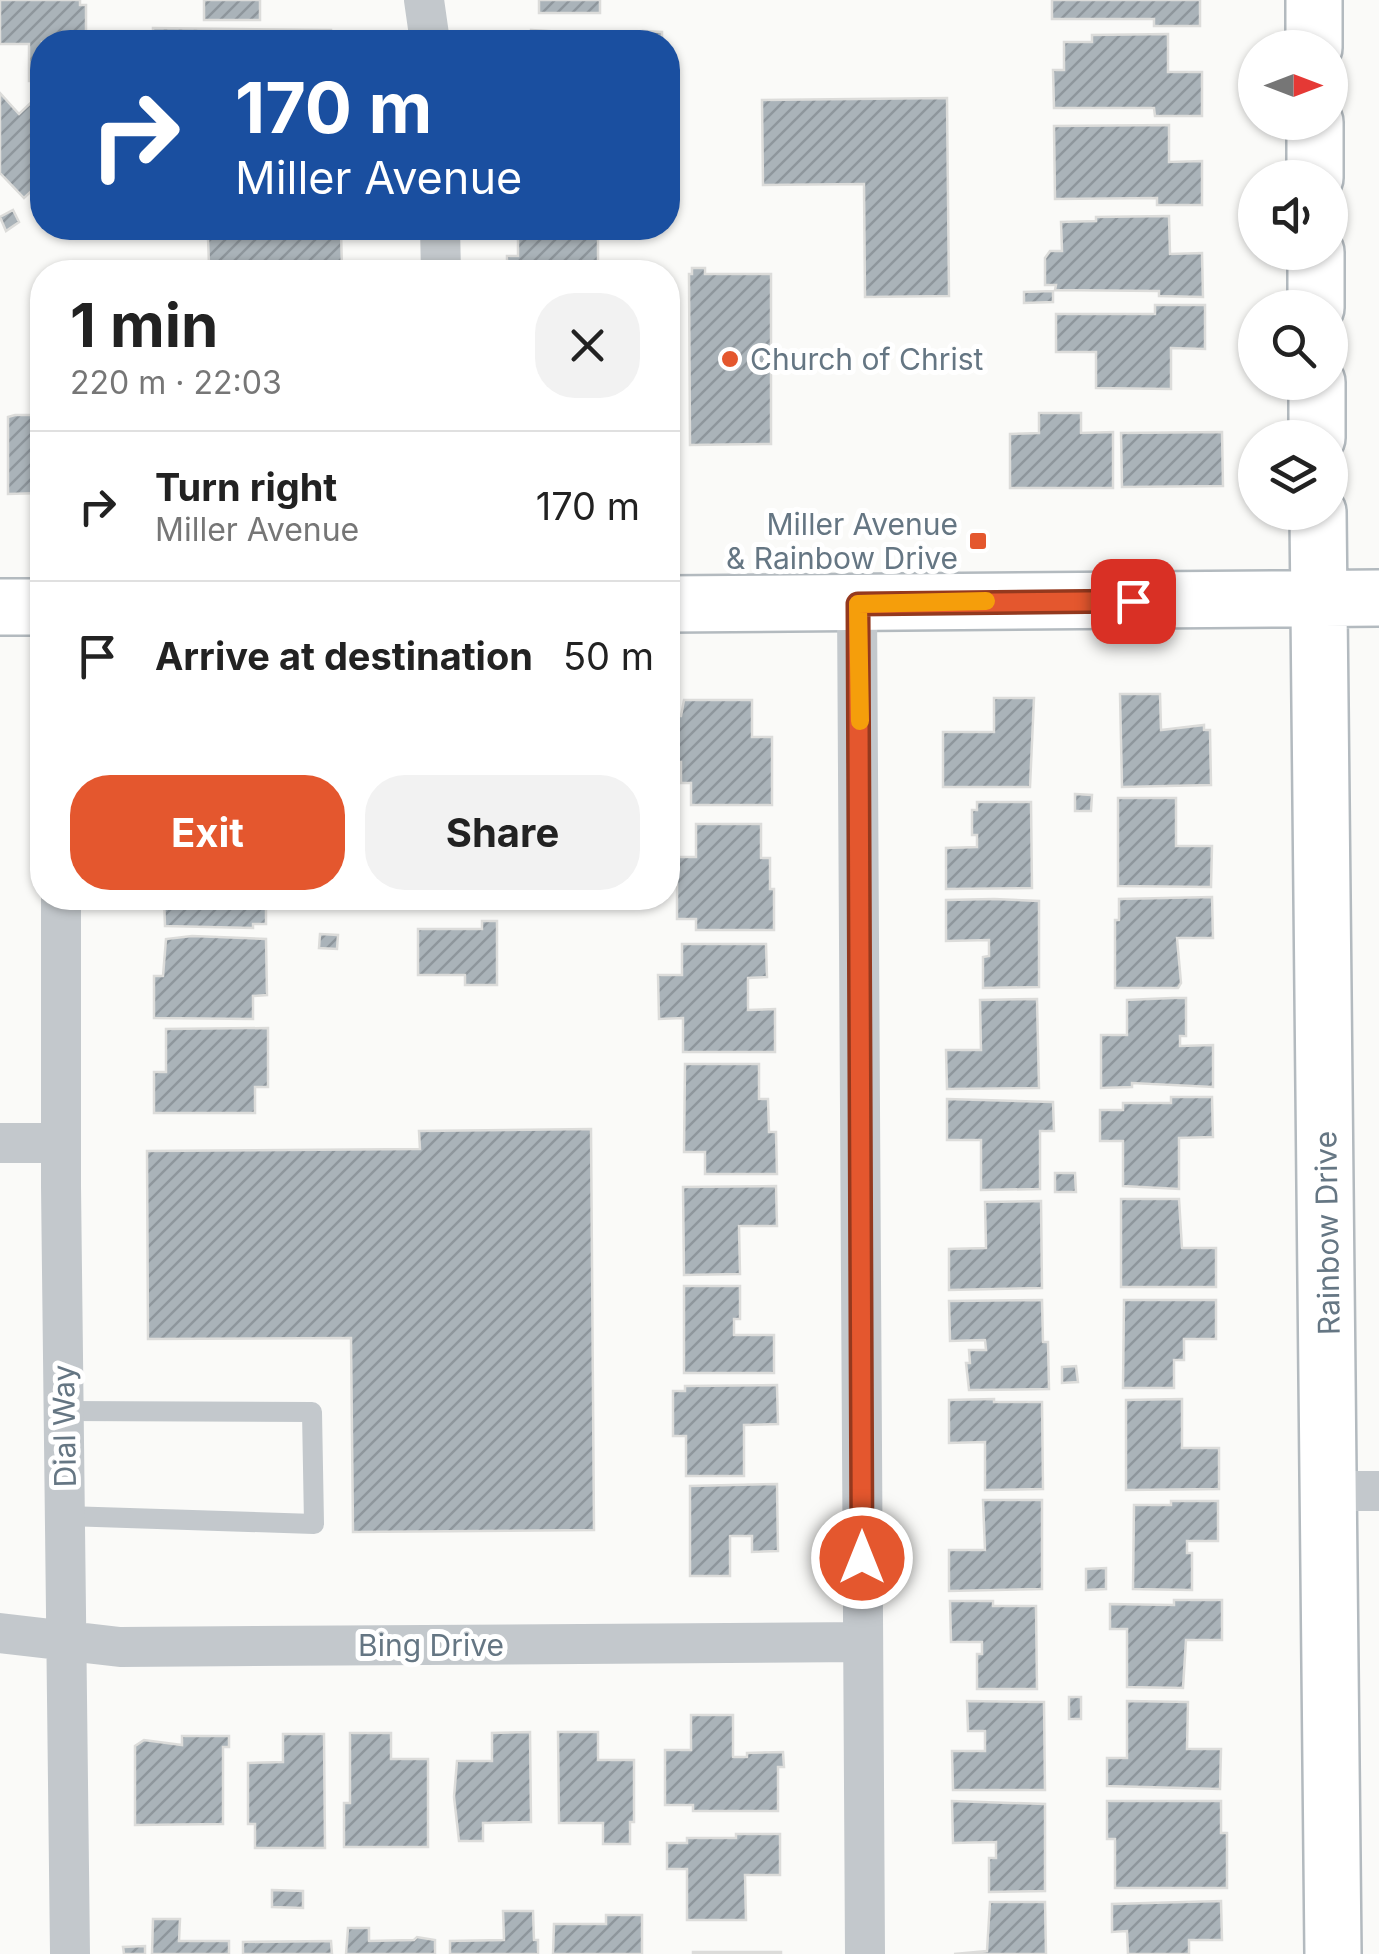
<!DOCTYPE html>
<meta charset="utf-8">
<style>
body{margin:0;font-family:Inter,sans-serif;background:#f2f2f2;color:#222;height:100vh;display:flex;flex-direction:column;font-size:38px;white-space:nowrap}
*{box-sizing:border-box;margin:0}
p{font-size:32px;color:#767676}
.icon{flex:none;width:55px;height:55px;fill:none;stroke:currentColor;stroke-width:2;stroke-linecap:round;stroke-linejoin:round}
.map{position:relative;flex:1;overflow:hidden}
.details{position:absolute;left:30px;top:260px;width:650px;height:650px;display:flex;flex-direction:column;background:#fff;border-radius:40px;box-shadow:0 2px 8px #0004}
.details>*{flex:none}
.hud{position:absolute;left:30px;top:30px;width:650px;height:210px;border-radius:40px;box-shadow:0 2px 8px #0004;background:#1a4fa0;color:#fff;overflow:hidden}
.needle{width:65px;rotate:90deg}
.controls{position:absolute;left:1238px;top:30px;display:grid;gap:20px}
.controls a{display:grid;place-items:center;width:110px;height:110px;border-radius:50%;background:#fff;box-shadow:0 2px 8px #0004;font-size:50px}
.pin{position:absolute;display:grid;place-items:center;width:85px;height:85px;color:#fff;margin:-42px;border-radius:20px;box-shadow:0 5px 15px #0006}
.me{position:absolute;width:110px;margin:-55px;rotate:0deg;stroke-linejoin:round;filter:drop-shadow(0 0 8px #0008)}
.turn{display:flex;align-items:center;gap:35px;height:210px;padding:0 40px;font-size:45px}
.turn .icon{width:130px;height:130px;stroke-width:2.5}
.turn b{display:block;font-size:70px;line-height:85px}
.round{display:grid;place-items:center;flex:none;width:105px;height:105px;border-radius:40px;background:#f2f2f2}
.overview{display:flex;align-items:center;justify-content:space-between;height:170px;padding:0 40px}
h1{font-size:60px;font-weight:700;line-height:75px}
.button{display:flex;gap:20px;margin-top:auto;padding:20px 40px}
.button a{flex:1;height:115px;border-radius:40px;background:#e4572e;color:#fff;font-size:40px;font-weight:700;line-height:115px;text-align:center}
.button a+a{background:#f2f2f2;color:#222}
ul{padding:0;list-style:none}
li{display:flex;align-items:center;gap:30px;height:150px;padding:0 40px;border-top:2px solid #e0e0e0}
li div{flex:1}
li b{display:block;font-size:38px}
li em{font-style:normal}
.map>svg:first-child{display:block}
.building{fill:url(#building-hatch);stroke:#dcdcda;stroke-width:2.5}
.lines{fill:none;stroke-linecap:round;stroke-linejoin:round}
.secondary-casing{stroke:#b3babf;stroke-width:60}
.lane{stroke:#c3c8cc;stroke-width:20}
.street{stroke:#c3c8cc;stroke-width:40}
.secondary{stroke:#fff;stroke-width:55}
.route-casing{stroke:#94391e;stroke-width:25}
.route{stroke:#e4572e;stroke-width:18}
.slow{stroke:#f59e0b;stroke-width:18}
.poi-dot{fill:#e4572e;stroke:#fff;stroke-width:4}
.labels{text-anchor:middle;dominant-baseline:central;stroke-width:10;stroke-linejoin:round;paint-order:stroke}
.poi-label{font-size:30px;fill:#657683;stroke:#fff;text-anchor:start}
.street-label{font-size:30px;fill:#657683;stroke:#fff}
</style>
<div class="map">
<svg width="1379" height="1954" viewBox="0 0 1379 1954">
<defs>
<pattern id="building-hatch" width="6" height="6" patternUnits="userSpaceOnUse" patternTransform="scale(2.5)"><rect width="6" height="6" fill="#aab3b9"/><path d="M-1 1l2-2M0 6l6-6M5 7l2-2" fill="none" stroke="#8e969c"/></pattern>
</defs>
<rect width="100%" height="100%" fill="#fafaf8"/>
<path class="building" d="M0,0h80v5h6v37h-44v39h-13v-37h-29z
M204,0h56v20h-56z
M539,0h61v13h-61z
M1052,0h148v26h-46v-7h-102z
M153,28l178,2v12h-178z
M531,30l64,4 -1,8h-64z
M643,31l19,1v10h-19z
M1168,34v38h34v44h-47l-1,-8h-100l-1,-38h11v-28h28v-7z
M0,93l19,21 20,-19 3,4v82l-18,17 -24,-25z
M947,98l2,198 -84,1 -1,-113 -101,1 -1,-85z
M1169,125v37l33,-1v44h-45v-7l-102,1 -1,-73z
M13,210l6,12 -13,9 -6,-14z
M1169,216l1,38 32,-1 1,44 -44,-1v-5l-104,-1 1,-5h-11v-27l5,-7h12l-1,-29 35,-1v-4z
M215,228h126l1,44h-127v-7h-6l-1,-27h7z
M518,230h80v42h-91v-16h11z
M692,268h13v6h66v170l-81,1 -1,-171h3z
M1053,291v11l-29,1v-11z
M1155,305h50v44l-34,-1v41l-75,-1v-36h-40v-38h99z
M1039,413h42v20l32,-1v56h-103v-54l29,-1z
M15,415h27v78l-34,1v-77z
M1222,432l1,54 -101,1 -1,-54z
M1120,694h40l1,36 43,-5v5h6l1,55 -89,2z
M994,698h40l-4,89h-87v-55h51z
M684,700h68v37h20v68h-81v-22h-10v-21h-13v-46h13z
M1075,794l17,1 -1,16h-16z
M1118,798h58v48h36l-1,41 -93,-1z
M977,802h54l1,86 -86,1v-41l31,-1v-12h-5v-25h5z
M696,824h65v34h9v31h4v41h-78v-11h-19v-62h19z
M1212,897l1,41h-36l4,45 -3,5h-63v-68h4v-21z
M164,898h102v26h-13v4l-88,-2z
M346,898h35v8l-34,1z
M590,898h40v6h-40z
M994,899l45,2v86l-56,1v-31l6,-1v-16l-43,1v-41z
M482,921h15v64h-32v-10h-47v-46h64z
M320,934l18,1 -1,14 -18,-1z
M192,936l74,3 1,56 -14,1v23l-99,-1v-42h9l3,-37z
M682,944h84l1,33 -19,1v32l27,-1v43h-92v-34l-24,1 -1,-44h24z
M1172,998h14v38h-6v10l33,-1v42l-81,-4v4l-31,1v-53h26v-35z
M1037,999l2,89 -92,1 -1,-39h35l-1,-50z
M268,1028v59h-13v26h-101v-41h12v-43z
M685,1064h74v35h9l1,33h7l1,42h-72v-22h-21z
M1171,1097h41l1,40 -34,1v51l-56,-3v-45h-23v-31h23v-7h48z
M947,1099l106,3 1,29h-14v58l-59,1v-50h-34z
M591,1129l3,401 -241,2 -2,-194 -203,1 -1,-188 273,-2 -1,-18z
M1055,1173h20l1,19h-21z
M776,1186l1,40h-38l1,48 -56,1 -1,-88z
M1121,1199h58l3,49h34v39h-95z
M1041,1201l1,87 -93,2v-41l37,-1 -1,-46z
M684,1286h56v33h-6v16h40v38h-90z
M1042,1300l1,42h5l1,47 -80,1 -3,-27h4l-1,-13h17l-1,-10 -35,1 -1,-40z
M1124,1300h92v39h-32v21h-10v28h-51z
M1076,1366l2,16 -16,1v-16z
M777,1385l1,39 -34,1v51h-58v-40h-13v-45h12v-5z
M994,1399v3h48l1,87 -58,1v-48l-36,1v-43z
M1182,1399v49h37v41l-93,1v-90z
M777,1484l1,67 -26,1v-16h-22v40h-40v-90z
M983,1500h59v89l-93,2v-41h36z
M1171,1501h47v40h-31v12h5v37l-59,-1 1,-84h37z
M1106,1568v21l-20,1v-21z
M1174,1600h48v40h-36l-3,48 -56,-1v-58h-17v-25l64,1z
M950,1601h43v5h43l1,83h-60v-35h5v-12h-31z
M1069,1697h12v22h-12z
M967,1701l77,1 1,88h-92l-1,-39h33v-20h-17z
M1127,1701l61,1 -1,47h34l-1,40 -113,-3v-28h20z
M691,1715h42v42h14v-4l36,-1 1,15h-6v44h-85v-6h-28v-55h26z
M530,1732l1,90 -48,1v18h-24l-5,-44 3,-36h35v-28z
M558,1732h40v28h36v62h-4v22h-27v-21h-44z
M350,1733h41v26h37v88h-84v-44h6z
M283,1734h41l1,114h-70v-24h-7v-61l35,-1z
M182,1736h47v11h-6v77l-88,1v-79l9,-6 38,5z
M952,1801l93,3v87l-56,1v-34h7v-16l-43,1z
M1107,1801h114v32h6v55h-112v-49h-8z
M736,1834h44v41h-35l1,45h-59v-51h-20v-26h20v-5h49z
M272,1890l31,1v17l-31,-1z
M1221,1901l1,39h-33v14h-61l-1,-23 -15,1v-28z
M990,1902h55l1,52h-92l33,-3z
M503,1911h30l1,29h4v14h-88v-13l54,-1z
M606,1915h36v39h-89l1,-30h52z
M153,1919h27l-1,22h50v13h-77z
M348,1928h21v13l45,-1 3,-3 18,3v14h-89z
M331,1941l1,13h-89v-12z
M145,1946v8h-21l-1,-7z
M693,1952h88v2h-88z"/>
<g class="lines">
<g class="secondary-casing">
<path id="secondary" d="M1314,0v48
M1315,122v56
M1316,252v56
M1317,382v56
M1318,512l15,1442
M668,604l711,-6
M0,607h42"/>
</g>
<path class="lane" d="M64,1411l248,1 2,112 -248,-8"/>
<path class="street" d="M424,0l6,42
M440,228l1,44
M857,603l8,1351
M61,898v288l9,768
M0,1143h61
M1329,1491h50
M0,1633l120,14 743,-5"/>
<use href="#secondary" class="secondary"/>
</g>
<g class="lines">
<g class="route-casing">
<path id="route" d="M862,1558l-4,-954 275,-3"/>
</g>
<use href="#route" class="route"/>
<path class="slow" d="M860,721l-2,-117 128,-3"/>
</g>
<g class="poi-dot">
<circle cx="730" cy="359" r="10"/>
<rect x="968" y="531" width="20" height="20" rx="5"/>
</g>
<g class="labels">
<g class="poi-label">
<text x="750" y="359">Church of Christ</text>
<text x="958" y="524" text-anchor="end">Miller Avenue<tspan x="958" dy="34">&amp; Rainbow Drive</tspan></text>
</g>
<g class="street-label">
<text transform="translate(1327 1233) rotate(-91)">Rainbow Drive</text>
<text transform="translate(64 1426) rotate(-91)">Dial Way</text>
<text x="431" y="1645">Bing Drive</text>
</g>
</g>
</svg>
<div class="controls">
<a><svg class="needle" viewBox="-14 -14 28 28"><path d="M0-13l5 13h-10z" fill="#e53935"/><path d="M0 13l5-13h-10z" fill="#767676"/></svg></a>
<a><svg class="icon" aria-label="sound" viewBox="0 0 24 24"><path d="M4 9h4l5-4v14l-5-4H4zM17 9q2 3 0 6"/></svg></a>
<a><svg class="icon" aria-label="search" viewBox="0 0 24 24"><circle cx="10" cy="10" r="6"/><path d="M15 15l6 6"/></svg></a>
<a><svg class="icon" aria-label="layers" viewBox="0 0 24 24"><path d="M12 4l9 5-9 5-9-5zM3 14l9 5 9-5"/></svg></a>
</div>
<div class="pin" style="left:1133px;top:601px;background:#d93025"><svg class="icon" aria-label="arrive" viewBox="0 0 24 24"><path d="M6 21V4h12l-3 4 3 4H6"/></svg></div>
<svg class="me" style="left:862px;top:1558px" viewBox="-20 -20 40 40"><circle r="17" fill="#e4572e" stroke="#fff" stroke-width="3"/><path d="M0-11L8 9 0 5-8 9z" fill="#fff"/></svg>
<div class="hud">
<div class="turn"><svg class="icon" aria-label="right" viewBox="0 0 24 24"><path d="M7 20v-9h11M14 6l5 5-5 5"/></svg><div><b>170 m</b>Miller Avenue</div></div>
</div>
<section class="details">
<div class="overview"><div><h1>1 min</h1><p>220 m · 22:03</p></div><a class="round"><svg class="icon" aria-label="close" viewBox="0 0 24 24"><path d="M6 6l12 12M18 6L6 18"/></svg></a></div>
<ul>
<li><svg class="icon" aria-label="right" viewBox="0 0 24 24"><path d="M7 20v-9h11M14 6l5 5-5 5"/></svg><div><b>Turn right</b><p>Miller Avenue</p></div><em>170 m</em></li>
<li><svg class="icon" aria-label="arrive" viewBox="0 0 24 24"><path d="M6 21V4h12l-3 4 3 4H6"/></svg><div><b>Arrive at destination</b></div><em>50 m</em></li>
</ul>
<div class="button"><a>Exit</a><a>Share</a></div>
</section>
</div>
